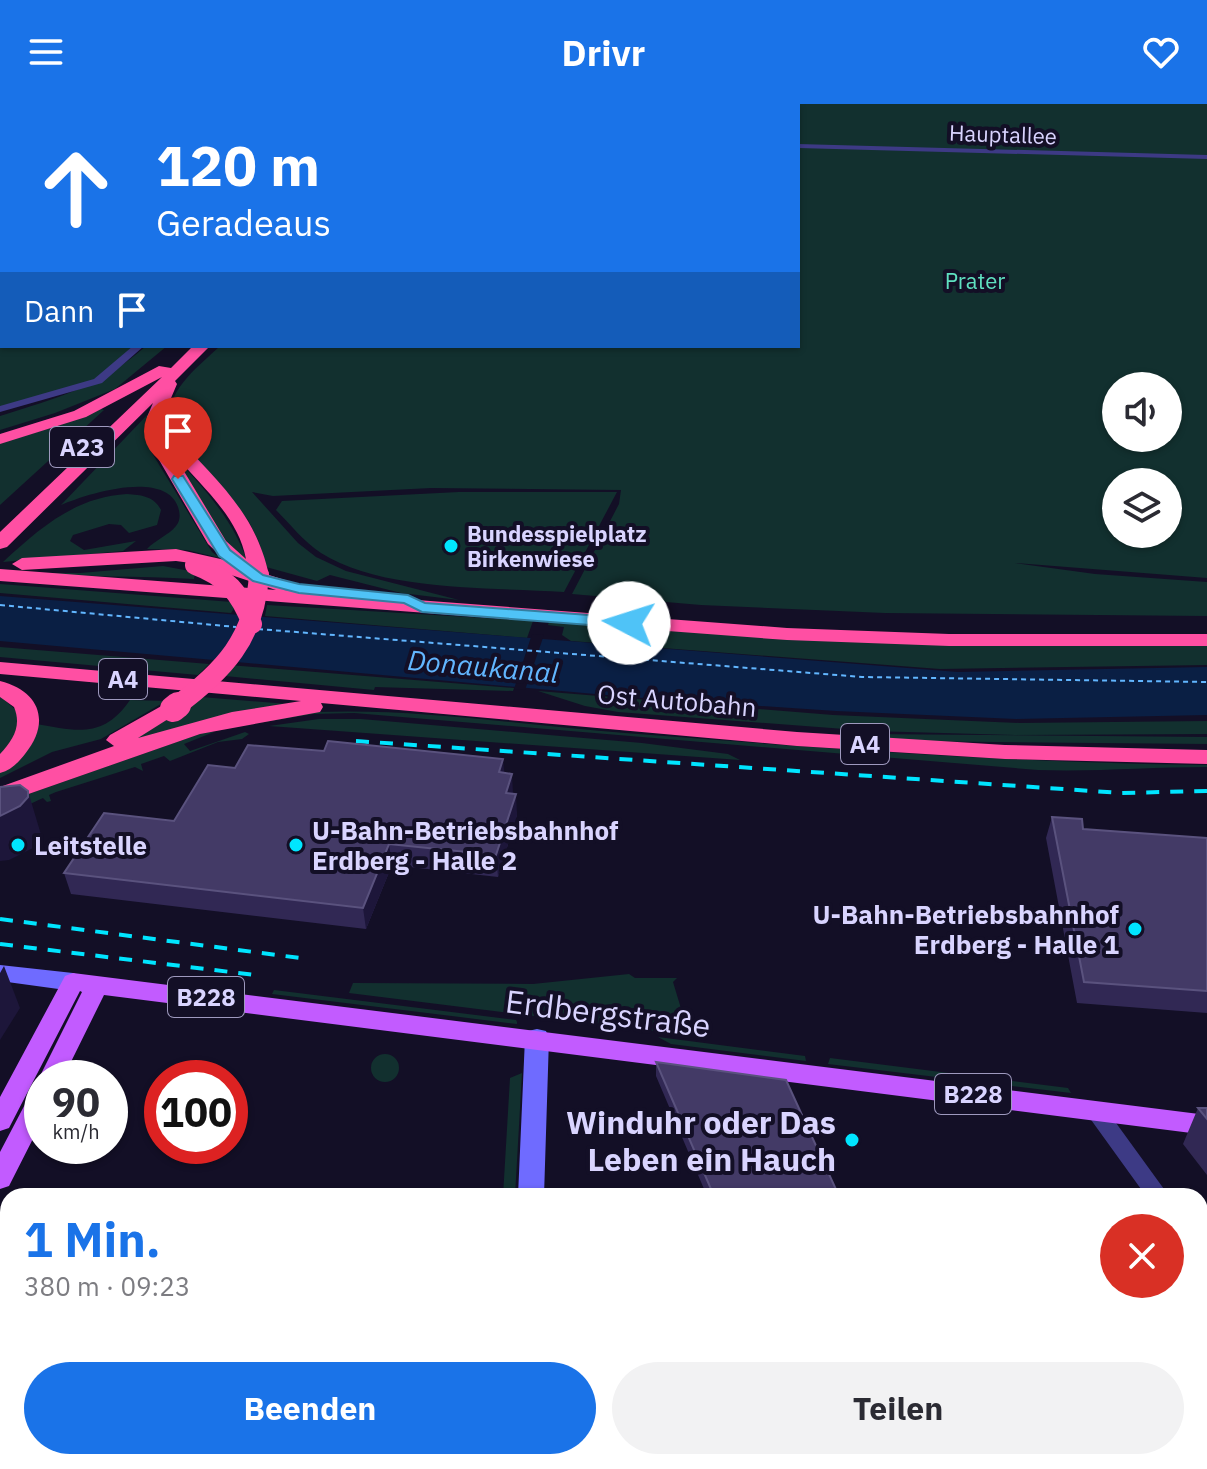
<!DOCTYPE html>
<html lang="de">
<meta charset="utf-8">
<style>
body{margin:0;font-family:"IBM Plex Sans",sans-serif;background:#f2f2f3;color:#2b2b33;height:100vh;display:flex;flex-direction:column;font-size:30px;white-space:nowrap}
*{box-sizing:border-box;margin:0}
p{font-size:26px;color:#7c7c81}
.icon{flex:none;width:44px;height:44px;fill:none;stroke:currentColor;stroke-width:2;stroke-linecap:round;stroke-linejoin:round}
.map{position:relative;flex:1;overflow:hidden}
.details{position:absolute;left:0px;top:1084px;width:1208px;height:282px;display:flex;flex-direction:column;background:#fff;border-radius:24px 24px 0 0;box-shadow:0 2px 6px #0004}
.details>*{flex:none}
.banner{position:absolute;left:0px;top:0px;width:800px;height:244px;box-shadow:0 2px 6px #0004;background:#1a73e8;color:#fff;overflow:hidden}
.buttons{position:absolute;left:1102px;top:268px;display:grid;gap:16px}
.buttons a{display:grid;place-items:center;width:80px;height:80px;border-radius:50%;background:#fff;box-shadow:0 2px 6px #0004;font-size:40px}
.speed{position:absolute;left:24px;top:956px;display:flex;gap:16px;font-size:40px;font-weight:700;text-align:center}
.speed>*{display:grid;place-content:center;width:104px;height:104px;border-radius:50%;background:#fff;box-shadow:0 2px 6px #0004;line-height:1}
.speed small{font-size:20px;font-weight:400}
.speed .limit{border:12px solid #d22;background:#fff;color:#111}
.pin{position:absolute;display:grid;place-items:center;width:68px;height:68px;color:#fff;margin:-82px -34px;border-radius:50% 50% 50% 0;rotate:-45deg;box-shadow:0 0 8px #0007}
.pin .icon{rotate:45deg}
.me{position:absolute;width:88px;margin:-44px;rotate:275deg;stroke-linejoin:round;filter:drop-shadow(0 0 6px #0008)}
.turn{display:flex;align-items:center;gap:28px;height:168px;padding:0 24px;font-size:36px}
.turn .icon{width:104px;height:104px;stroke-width:2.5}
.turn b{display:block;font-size:56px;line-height:68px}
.then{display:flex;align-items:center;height:76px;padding:0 24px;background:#0003;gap:16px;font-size:30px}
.round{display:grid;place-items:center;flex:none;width:84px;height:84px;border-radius:42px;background:#f2f2f3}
.headline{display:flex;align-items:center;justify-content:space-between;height:136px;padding:0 24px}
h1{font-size:48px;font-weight:700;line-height:60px;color:#1a73e8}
.button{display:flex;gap:16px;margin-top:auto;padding:16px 24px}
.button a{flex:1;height:92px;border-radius:48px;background:#1a73e8;color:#fff;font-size:32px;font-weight:700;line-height:92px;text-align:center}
.button a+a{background:#f2f2f3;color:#2b2b33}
header{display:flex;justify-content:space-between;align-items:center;height:104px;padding:0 24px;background:#1a73e8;color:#fff;font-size:36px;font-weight:700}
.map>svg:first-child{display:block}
.green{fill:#12302f;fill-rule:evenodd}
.water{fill:#0a1f44}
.pier{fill:#130f26}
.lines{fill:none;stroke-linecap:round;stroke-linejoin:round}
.ferry{stroke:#62b6ff;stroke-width:2;stroke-dasharray:5 4;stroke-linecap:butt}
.street{fill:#3d3a85;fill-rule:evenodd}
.secondary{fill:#6f6bff;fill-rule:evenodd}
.primary{fill:#c25bff;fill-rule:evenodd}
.highway{fill:#ff4fa3;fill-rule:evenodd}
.rail{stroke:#00e5ff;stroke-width:4;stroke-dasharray:13 11;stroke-linecap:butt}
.highway-bridge-far1{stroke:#ff4fa3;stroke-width:20}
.highway-bridge{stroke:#ff4fa3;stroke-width:26}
.wall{fill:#312854}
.shaded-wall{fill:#1d163a}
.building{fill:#433a66;stroke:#5a527e;stroke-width:2}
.route{fill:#4fc3f7;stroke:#337fa1;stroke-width:2}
.poi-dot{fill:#00e5ff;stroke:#130f26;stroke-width:3}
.labels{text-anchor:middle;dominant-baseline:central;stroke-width:8;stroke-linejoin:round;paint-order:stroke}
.far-street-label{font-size:22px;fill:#d9d4ff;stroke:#130f26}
.far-park-label{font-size:22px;fill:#5fe0c0;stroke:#130f26}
.far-poi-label{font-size:22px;font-weight:bold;fill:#d9d4ff;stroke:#130f26;text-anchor:start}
.shield{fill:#130f26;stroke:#9e99be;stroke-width:2}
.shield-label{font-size:24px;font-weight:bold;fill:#d9d4ff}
.street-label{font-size:26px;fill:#d9d4ff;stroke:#130f26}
.poi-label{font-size:26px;font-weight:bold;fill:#d9d4ff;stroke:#130f26;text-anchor:start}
.water-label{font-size:28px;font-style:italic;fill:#62b6ff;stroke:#130f26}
.near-street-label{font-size:32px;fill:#d9d4ff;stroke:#130f26}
.near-poi-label{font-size:32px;font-weight:bold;fill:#d9d4ff;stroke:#130f26;text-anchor:end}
</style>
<header><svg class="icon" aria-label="menu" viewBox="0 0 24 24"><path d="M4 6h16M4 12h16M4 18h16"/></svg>Drivr<svg class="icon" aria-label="heart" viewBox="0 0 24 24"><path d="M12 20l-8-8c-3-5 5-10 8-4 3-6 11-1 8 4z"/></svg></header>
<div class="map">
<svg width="1207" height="1365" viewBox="0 0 1207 1365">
<rect width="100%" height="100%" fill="#130f26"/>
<path class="green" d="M0,0h252l-250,2v206z
M254,0h953v474l-192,-15 80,11 112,8v34l-322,-3 -184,-8 -129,-11 47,-90 2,-14 -190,-2 -158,8 -21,-4 46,51 18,14 30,14 113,29 -58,-7 -71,-18 -13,6 -51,-14 -7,-25 -11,-22 -78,-92c-7,-36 27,-60 50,-82h578v-240h-546zM1116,282h52v52h-52zM1116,378h52v52h-52z
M0,223l2,19h133l-35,33 -100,28z
M146,242h21l-52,43 -60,24 -55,17v-14c57,-18 100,-29 146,-70z
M101,305l3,1 -104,95v-62l57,-17z
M149,309l-3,22 6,18 60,99 8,6 -33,-8 -40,-1c8,-9 22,-14 29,-23 5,-6 4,-13 2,-19 -13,-38 -92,-13 -117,-2z
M168,345c34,38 66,69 81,118l-17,-13z
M459,388h158l-53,100c-72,-5 -182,0 -243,-39 -17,-11 -31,-29 -45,-43l6,-9z
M127,390c14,1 27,2 34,16l-4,15 -28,8 -8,-8 -12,-1 -36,11 -3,6 14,9 52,-9 -13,10 -120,11c37,-34 72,-65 124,-68z
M163,462l32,6 -1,7c-56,-3 -111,-2 -165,-6h51z
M0,480l232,18 3,5 -4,6 -231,-20z
M267,501l266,16 -6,17 -262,-22z
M549,518l427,24 231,-1v20l-267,4 -369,-28 -9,-6 2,-8 -16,-2z
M0,543l209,17 -11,11 -198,-18z
M229,561l285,23 -1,3 -138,-4 -1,3 -149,-14z
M538,587l295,24 187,8 187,-2v13l-192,1 -144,-4 -253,-19 -33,-6z
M0,592l19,17 -4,25 -15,18z
M201,593l86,7 -165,42z
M130,596l36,1 -65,38 -49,13 -52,26v-7l36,-47c41,7 67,15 94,-24z
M316,608c102,-4 206,13 309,21 194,15 387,30 582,32v2c-57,0 -113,5 -169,3l-684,-57 -41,1 -78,13z
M319,615h42l281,24 86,11 12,6 -471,-34z
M208,627l6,1 -30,12 6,7 55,-19 4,2 -7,5 -24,3 -48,19 -6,-5 -23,8 2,7 -8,-4 -79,25 -7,3 2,6 -4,1 -4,-4 -13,6h-30z
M863,630l344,3v7l-315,-3 -80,-5z
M629,870l6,4h42l-4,4 13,43h-7v9l-330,-41 4,-10 180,1z
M274,886l242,30 1,2v2l-245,-30z
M658,933l147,19 1,5 -135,-17z
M371 964a14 14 0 1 1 28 0a14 14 0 1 1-28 0Z
M830,954l238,30 3,5 -243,-29z
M522,969l-7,123h-12l7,-118z"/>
<path class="water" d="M0,492l958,76 249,-5v48l-191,4 -180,-8 -207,-14 -629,-56z"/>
<path class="pier" d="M532,530l12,1 -19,55 -11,-1z"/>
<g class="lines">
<path class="ferry" d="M0,501l236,22
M258,525l604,48 345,5"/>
<path class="street" d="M0,19h2v4h-2z
M798,40l409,11v4l-409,-11z
M0,122h2v6h-2z
M133,242h11l-42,37 -102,29v-6l94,-27z
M1096,999l7,2 66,91h-23l-57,-79 -3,-6 3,-6z
M1200,1140l7,3v27l-7,-3z"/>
<path class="secondary" d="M0,861l73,8 8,3 4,6 -4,6 -8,3 -73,-10z
M537,925l9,2 3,7 -5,158h-26l7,-158 3,-7z
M506,1358h32v7h-32z"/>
<path class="primary" d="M73,869l1134,142v20l-1103,-140 -41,83h-21v7l-3,-7 43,-86 -2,-1 -71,137 -9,3v-34l65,-121z
M42,982v35l-33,65 -9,3v-37l33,-63z"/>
<path class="highway" d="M437,0h11l-12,2z
M193,242h17l-35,35 2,3 -14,33 2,13 7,1c42,48 83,79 97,144l19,6 3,4 -7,5 503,38 162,6h258v12h-258l-162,-6 -787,-59v-12l276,21 -78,-26 -22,-3 -154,9 -10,-6 10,-6 154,-9 49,11 -17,-16 -60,-103 -1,-24 6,-14 -146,144 -7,2v-17l162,-155 -76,40 -86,27v-10l74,-23 85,-45 12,2zM173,349c27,32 65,63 73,106l-20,-18z
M0,558l797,70 208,13 202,5v14l-202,-5 -208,-13 -476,-43 2,4 -3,5 -120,22 -200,70v-17l114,-41 -8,-6 4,-5 55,-31h16l3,5 -46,29 94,-26 69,-11 -301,-27z
M0,577c40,10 51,41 25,73 -7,9 -14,16 -25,19v-19c13,-14 22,-28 14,-47l-14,-10z"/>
<path class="rail" d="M356,637l766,52 85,-2
M0,815l300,39
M0,840l255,31"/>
<path class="highway-bridge-far1" d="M195,461c32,12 45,28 57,59
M175,603c49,-36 80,-69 84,-132"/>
<path class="highway-bridge" d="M173,605l5,-4"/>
</g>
<path class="wall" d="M235,664l269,5 9,21 4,21 -19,62 -106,-12 -26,64 -295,-35 -7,-21 110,-52z
M1052,713l31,12 124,9v175l-130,-10 -31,-165z
M656,958l183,134h-132l-51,-120z
M1198,1004h9v67l-24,-31z
M1063,1358h137l7,7h-147z"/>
<path class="shaded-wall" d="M503,655l2,20 -6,-7z
M512,670l1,20 -7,-1z
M28,687l14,47 -9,10 -24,12 -9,1v-45z
M516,690l1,21 -19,62 -2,-22z
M389,740l3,21 -26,64 -3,-21z
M4,862l16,42 -20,32v-67z"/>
<path class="building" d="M328,637l175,18 -4,13 13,2 -6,19 10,1 -20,61 -107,-11 -26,64 -299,-35 40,-60 70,8 34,-56 27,3 13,-23 76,6z
M20,681l8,6v6l-8,9 -20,10v-29z
M1052,713l30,2 1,10 124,9v153l-123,-9z
M656,958l130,18 53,116h-125z
M1198,1004h9v11z
M1207,1297v68h-131l-4,-7h128v-58z
M282,1358h173l1,7h-174z"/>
<path class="route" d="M174,372h9l47,74 33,25 36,9 109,11 17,8 204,15 7,5 -7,5 -207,-16 -18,-9 -105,-10 -46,-12 -34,-25 -47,-77z"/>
<g class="poi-dot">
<circle cx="451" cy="442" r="8"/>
<circle cx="18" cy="741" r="8"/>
<circle cx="296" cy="741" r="8"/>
<circle cx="1135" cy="825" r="8"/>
<circle cx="852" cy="1036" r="8"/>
</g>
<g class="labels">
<g class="far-street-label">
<text transform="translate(1003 30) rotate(2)">Hauptallee</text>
</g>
<g class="far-park-label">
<text x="975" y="176">Prater</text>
</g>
<g class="far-poi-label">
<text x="467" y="429">Bundesspielplatz<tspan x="467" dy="25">Birkenwiese</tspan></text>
</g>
<g class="shield">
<rect x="50" y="323" width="64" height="40" rx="6"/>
<rect x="99" y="555" width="48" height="40" rx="6"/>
<rect x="841" y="620" width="48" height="40" rx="6"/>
<rect x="168" y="873" width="76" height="40" rx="6"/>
<rect x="935" y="970" width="76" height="40" rx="6"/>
</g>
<g class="shield-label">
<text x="82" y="343">A23</text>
<text x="123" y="575">A4</text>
<text x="865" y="640">A4</text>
<text x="206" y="893">B228</text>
<text x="973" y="990">B228</text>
</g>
<g class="street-label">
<text transform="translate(677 596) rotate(5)">Ost Autobahn</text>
</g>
<g class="poi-label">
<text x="312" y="726">U-Bahn-Betriebsbahnhof<tspan x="312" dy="30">Erdberg - Halle 2</tspan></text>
<text x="34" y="741">Leitstelle</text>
<text x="1119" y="810" text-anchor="end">U-Bahn-Betriebsbahnhof<tspan x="1119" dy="30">Erdberg - Halle 1</tspan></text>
</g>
<g class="water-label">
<text transform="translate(483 562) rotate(5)">Donaukanal</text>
</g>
<g class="near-street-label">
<text transform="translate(608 909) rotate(7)">Erdbergstraße</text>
</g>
<g class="near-poi-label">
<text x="836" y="1018">Winduhr oder Das<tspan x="836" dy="37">Leben ein Hauch</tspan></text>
</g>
</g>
</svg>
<div class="buttons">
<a><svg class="icon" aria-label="sound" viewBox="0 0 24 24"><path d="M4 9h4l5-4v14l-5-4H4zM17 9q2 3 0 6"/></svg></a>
<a><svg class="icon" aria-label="layers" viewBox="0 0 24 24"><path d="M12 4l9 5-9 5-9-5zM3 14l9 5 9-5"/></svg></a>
</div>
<div class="speed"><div>90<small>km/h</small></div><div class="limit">100</div></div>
<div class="pin" style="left:178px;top:375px;background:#d93025"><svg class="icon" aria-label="arrive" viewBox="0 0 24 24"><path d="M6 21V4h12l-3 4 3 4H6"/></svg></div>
<svg class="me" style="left:629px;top:519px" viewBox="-20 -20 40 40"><circle r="19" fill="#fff"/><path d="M0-13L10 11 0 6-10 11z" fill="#4fc3f7"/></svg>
<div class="banner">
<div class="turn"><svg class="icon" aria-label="ahead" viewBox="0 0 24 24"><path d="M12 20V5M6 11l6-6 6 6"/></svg><div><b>120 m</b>Geradeaus</div></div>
<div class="then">Dann<svg class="icon" aria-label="arrive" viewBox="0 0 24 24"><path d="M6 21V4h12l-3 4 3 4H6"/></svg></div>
</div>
<section class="details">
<div class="headline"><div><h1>1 Min.</h1><p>380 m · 09:23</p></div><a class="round" style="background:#d93025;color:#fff"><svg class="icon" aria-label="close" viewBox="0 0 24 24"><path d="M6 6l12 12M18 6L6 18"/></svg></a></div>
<div class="button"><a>Beenden</a><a>Teilen</a></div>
</section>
</div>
